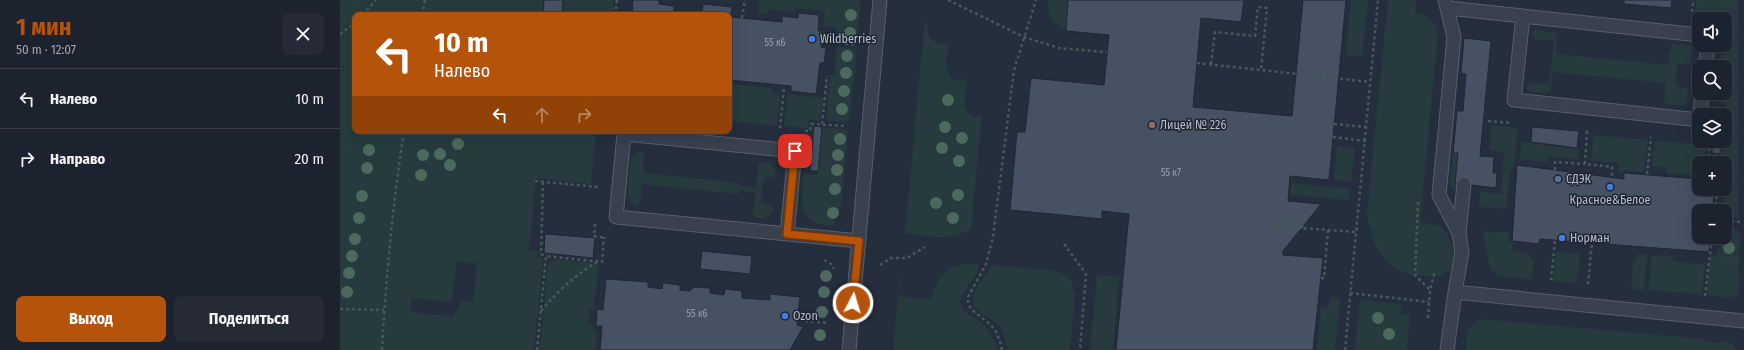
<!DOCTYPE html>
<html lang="ru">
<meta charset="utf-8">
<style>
body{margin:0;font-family:"Fira Sans Condensed",sans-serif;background:#252a36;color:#f1f3f6;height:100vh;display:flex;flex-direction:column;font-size:15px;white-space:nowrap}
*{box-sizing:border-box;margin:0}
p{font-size:13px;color:#a0a4aa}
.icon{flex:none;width:22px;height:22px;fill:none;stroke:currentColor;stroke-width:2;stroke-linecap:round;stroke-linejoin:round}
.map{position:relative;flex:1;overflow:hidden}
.drawer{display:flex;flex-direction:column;background:#1c222e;width:340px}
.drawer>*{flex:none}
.hud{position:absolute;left:12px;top:12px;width:380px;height:122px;border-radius:8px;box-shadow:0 4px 16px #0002,0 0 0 1px #3a3f4a;background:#b45309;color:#fff;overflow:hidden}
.controls{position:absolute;left:1352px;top:12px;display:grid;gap:8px}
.controls a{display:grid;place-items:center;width:40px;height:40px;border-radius:8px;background:#1c222e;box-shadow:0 4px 16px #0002,0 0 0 1px #3a3f4a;font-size:20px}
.pin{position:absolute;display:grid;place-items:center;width:34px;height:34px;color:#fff;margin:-17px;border-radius:8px;box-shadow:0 2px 6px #0006}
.me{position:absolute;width:44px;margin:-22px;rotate:5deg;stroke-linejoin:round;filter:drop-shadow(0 0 3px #0008)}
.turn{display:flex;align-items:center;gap:14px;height:84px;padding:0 16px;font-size:18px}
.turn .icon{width:52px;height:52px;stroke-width:2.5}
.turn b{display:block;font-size:28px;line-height:34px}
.lanes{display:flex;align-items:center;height:38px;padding:0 16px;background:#0003;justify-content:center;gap:20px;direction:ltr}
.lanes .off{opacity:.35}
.round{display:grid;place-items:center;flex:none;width:42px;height:42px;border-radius:8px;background:#252a36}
.summary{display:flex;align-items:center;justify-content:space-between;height:68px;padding:0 16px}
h1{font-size:24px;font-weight:700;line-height:30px;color:#b45309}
.primary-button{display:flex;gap:8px;margin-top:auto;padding:8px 16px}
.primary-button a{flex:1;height:46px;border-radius:8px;background:#b45309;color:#fff;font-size:16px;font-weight:700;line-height:46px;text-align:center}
.primary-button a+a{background:#252a36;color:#f1f3f6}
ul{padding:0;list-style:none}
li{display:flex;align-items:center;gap:12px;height:60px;padding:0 16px;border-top:1px solid #3a3f4a}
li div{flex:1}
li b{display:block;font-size:15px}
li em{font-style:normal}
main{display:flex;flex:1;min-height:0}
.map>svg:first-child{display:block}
.green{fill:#273b3e;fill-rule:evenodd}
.building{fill:#465162;stroke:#202735}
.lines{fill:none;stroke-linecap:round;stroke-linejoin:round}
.lane-casing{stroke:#575e6c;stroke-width:15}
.path{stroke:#45585b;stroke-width:2.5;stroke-dasharray:3 3;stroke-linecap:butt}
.lane{stroke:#39404e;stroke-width:13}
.tree{fill:#4d695e}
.route-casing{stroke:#753606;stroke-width:10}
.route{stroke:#b45309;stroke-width:7}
.shop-dot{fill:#3f7fe0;stroke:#1e2533;stroke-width:1.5}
.education-dot{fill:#8d6e63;stroke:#1e2533;stroke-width:1.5}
.service-dot{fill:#5c6f8a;stroke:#1e2533;stroke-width:1.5}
.labels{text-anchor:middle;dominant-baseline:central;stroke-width:3;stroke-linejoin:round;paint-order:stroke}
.number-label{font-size:10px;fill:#99a1af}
.poi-label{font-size:12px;fill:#b5bcc9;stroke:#1e2533;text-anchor:start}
</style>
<main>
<section class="drawer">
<div class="summary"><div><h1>1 мин</h1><p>50 m · 12:07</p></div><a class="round"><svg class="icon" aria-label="close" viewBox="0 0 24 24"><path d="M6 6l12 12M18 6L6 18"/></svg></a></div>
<ul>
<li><svg class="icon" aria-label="left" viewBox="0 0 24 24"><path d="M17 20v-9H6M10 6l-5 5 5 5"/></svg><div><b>Налево</b></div><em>10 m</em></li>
<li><svg class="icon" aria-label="right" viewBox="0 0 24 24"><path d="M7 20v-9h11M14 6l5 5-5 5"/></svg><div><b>Направо</b></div><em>20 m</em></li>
</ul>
<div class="primary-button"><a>Выход</a><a>Поделиться</a></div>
</section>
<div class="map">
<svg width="1404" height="350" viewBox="0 0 1404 350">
<rect width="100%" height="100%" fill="#252e3d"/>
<path class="green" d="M0,0h204l-1,15h-188v116h246l-5,1 -5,52 -55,-6 -7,72 9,1 -1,6 6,1 -9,92h-194zM117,262l20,1 -4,39 -11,-1 -9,16 -43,-5 1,-14 41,4z
M223,0h51l-1,15h-51z
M419,0h100l1,8 -3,34 -21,-2 1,-13 -13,-1 1,-15 -30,-3v4l-26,-3 -1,6 -10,-2z
M708,0h21l-2,30c-15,-8 -20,-12 -19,-30z
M1011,0h17l-6,57 -16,-2z
M1048,0h28l-1,13c15,3 20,7 23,22l-18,187 21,4c11,12 22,38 3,48 -6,4 -14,2 -21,1 -10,0 -19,-1 -27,-6 -18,-10 -27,-37 -29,-56z
M1356,0h42v218h-13v-7h-2l1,-15h-4l1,-7h4v-26h-13l1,-9h7l1,-13h4v-38l-8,-1 1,-9h7v-26h-5l3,-22h2v-28l-30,-3z
M585,18c5,12 0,18 13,26l11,-1c-2,13 -6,28 5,37l13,-1c-1,13 -8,43 15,37l-11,113c-22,13 -42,7 -66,4z
M1195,30l21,3 1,3 -1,18 112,11 3,-20 2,-1 16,1 3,3 -1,13 -2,3h-12l-2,22 13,2 -1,15 -4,3 -15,-2 -4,-2 2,-19 -113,-11 -3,19 -5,2 -17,-2 -2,-4 3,-4 20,1 5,-43 -19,-2 -3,-6z
M497,47l20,2 -8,73 -23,-1 4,-46h4z
M389,84l43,4v6l8,1 -3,31 -46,-5v-2h-2z
M447,94l36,4 -3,23 -10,-2 -2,9 -24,-2z
M1152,125l26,3 -5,42h-3l-4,39 -27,-2 1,-15 21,2 3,-41 -15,-3z
M482,127l26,3 -7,77 -8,11 2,5c-5,3 -10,2 -15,1 -24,-5 -18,-32 -16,-50l14,1z
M1254,135l54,5 -5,32 -19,-2 -1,3h-5l1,-10 -28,-2z
M1315,141l52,4 -3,18h-5v12l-33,-2v-6l-14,-1z
M1181,142l58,7 -1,10 -30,-2 -1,5 -27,-3z
M997,146l18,2 -4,34 -17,-2z
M301,150l3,4 -1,19 96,10v3l17,1 2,-23 2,-2 10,1 7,10 -3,4h-10l-3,26 10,2 3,4 -5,7 -5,3 -9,-2 -2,-3 2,-22 -16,-1v3l-97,-10 -2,19 -4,5c-4,-3 -6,-6 -7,-11 -2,-6 0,-32 3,-38 1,-4 5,-7 9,-9z
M1113,153h5l-3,30 4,1 -2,4 -2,1 -4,-3 -1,-4z
M951,183l59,6 -1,11 -59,-5z
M1385,227l13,1v4l2,1 -2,62 -10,3 -21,-3 3,-40h6l4,-14 -3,-4h8z
M1143,231l26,2 -1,8 5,1 -1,9 17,2v5l5,1 -2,20c-14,-1 -33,1 -42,-11z
M1216,252l24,2 -3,29 -24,-2z
M1297,254l10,1 -3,35 -13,-1 2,-27h3z
M1311,255l22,2v4l32,4 -3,29 -53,-4z
M215,259l44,5 -5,45h-4l-2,15 5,1 -1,4 5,1 -2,20h-55l8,-85 3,-4z
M561,261l-2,35 32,3c8,-27 19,-37 48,-35l-2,9 -16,23c-5,17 17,22 25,31 6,7 9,15 11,23h-104z
M654,265l63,6 11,6 5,9 2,11 -5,53h-63c-1,-10 -3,-19 -10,-26 -5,-6 -13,-8 -18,-13 -15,-14 5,-35 15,-46z
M757,275l22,2 -6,73h-23z
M990,297l10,1 -5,52h-18l4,-43 7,1z
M1020,300l42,4 -1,10 9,1 -3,35h-52z
M1141,319l222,20c6,5 15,5 22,2l9,4 3,5h-271c-1,-13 1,-26 15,-31z"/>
<path class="building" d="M204,0h19l-1,15h-19z
M293,0h26v4l15,2v5l28,2 1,-9 29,3 -1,10 51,5v-6l16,2v-5l21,2 -1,16h4l-1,16 5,1 -2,15h-4l-4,31 -25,-3v-5l-62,-6v-65h-97z
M728,0h176l-3,22 -40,-4 -8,89 99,9 11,-116h43l-17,180 -39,-4 -2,25 33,3 -38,47v4l40,3 -10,92h-197l13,-136 -27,-3v8l-92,-9 7,-78h8l6,-54 73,7 5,-50 -43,-4z
M1284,0h48l-1,8 -47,-4z
M1124,38l27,3 -11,115 14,1 -1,16h4l-1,15 -41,-5 3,-30h-5l4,-42h6l3,-37 -5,-1z
M474,126l8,1 -4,44h-8z
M1192,127l47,4 -2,17 -46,-6z
M1373,141h8l-1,13 -8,-1z
M1177,165l107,14v-6l75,6v10h15l-1,22h-14v26h11l-1,15 -169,-13 -1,5 -27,-3z
M205,234l50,4 -2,20 -49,-5z
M362,251l50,5 -2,18 -50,-5z
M266,279l42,3v5l14,2 1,-6 17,2v5l10,1 4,-4 16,1v5l14,2 1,-6 17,2v7l28,2v-6l30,3 -3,28 6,2 -13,23h-190l2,-24h-6l1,-17 6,1z"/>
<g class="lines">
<g class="lane-casing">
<path id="lane" d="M1105,0l9,37 -15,158 20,38 3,19 -7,40 289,29
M1108,8l251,27
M1183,16l-9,84 185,20
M1365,67l3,-22
M1360,115l2,-22
M1119,233l5,-49
M447,234l8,-83 -171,-17 -8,83 243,24
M509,350l31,-350
M1107,350l8,-58"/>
</g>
<path class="path" d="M608,0l76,37 35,11 48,4
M1352,12l1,-12
M23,15l13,-15
M82,15l3,-15
M275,15l2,-15
M402,18l3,-18
M0,34l15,-11
M499,43l16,2
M857,63l173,19
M871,64l4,-32 40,4 3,-29 9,1 -6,62
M1148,121l23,2
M482,124l5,-48
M994,124l32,3
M440,128l4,-39
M465,131h5l1,-7 36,2
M1247,131l-2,33 27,3v10
M993,137l32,4
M1363,142l7,1 -2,20
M1215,170v-8l30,2
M1307,174l4,-37
M195,181l63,6
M203,182l-2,72 5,2
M1078,202l-3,73 15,15
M1375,211l2,-22
M1385,221l17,1
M255,224l-1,12 12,2
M934,226l82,6
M938,226v-4l20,2 1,-4 -20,-2v-3l24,2 -1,11
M724,244l22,30 -6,76
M484,260l7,4 3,5
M540,265l11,-7h16l18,-11
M981,278h3l4,-48
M1211,280l4,-40
M1248,284l4,-41
M1010,293l79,9
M1365,296l7,-59
M0,309l44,1
M201,311c17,-20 33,-35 56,-49
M1088,318l2,-28 5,-19
M465,321l24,2
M42,350c4,-73 11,-147 22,-219
M197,350l9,-94 56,6 2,-25
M662,350l-2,-9 -5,-11 -4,-5 -19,-15 -4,-6v-7l18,-33 7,-27 21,-167 22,-70
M1005,350l33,-350"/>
<use href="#lane" class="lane"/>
</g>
<g class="tree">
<circle cx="511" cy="15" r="6"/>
<circle cx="510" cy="33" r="6"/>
<circle cx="507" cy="56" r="6"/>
<circle cx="506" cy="73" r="6"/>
<circle cx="504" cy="91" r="6"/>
<circle cx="608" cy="100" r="6"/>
<circle cx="502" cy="109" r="6"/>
<circle cx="605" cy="127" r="6"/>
<circle cx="622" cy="138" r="6"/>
<circle cx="500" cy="139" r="6"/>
<circle cx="118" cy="144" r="6"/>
<circle cx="602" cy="148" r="6"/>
<circle cx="29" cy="150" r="6"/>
<circle cx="100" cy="154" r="6"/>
<circle cx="83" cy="155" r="6"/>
<circle cx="498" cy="155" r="6"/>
<circle cx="619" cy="161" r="6"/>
<circle cx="110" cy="165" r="6"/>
<circle cx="27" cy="168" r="6"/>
<circle cx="497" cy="170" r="6"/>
<circle cx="81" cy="175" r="6"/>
<circle cx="495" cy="189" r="6"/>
<circle cx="618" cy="195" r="6"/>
<circle cx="22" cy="196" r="6"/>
<circle cx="596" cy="203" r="6"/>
<circle cx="493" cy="213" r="6"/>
<circle cx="19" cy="218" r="6"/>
<circle cx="613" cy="218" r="6"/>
<circle cx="15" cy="239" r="6"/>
<circle cx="1389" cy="248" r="6"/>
<circle cx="12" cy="256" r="6"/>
<circle cx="9" cy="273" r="6"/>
<circle cx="486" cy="276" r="6"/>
<circle cx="7" cy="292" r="6"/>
<circle cx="484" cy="292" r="6"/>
<circle cx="482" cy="312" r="6"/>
<circle cx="1038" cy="318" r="6"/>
<circle cx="1049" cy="334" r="6"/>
<circle cx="480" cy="335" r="6"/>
</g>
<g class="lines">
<g class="route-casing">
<path id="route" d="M455,151l-8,83 72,7 -6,62"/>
</g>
<use href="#route" class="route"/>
</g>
<g class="shop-dot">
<circle cx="472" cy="39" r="4"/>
<circle cx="1270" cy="187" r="4"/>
<circle cx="1222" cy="238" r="4"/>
<circle cx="445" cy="316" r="4"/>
</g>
<circle class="education-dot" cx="812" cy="125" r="4"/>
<circle class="service-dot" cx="1218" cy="179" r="4"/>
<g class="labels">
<g class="number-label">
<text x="435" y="43">55 к6</text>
<text x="831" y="173">55 к7</text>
<text x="357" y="314">55 к6</text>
</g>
<g class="poi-label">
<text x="480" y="39">Wildberries</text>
<text x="820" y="125">Лицей № 226</text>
<text x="1226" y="179">СДЭК</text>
<text x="1270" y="200" text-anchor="middle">Красное&amp;Белое</text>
<text x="1230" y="238">Норман</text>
<text x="453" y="316">Ozon</text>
</g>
</g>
</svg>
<div class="controls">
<a><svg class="icon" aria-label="sound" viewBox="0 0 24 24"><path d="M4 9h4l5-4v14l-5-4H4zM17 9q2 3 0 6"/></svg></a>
<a><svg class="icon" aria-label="search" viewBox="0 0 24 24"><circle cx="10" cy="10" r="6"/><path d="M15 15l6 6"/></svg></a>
<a><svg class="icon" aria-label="layers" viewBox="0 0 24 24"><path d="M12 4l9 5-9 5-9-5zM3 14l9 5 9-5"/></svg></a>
<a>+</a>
<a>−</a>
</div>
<div class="pin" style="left:455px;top:151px;background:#d93025"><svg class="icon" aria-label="arrive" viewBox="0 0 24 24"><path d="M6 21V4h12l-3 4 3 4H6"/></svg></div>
<svg class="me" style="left:513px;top:303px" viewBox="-20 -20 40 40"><circle r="17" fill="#b45309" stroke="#fff" stroke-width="3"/><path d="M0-11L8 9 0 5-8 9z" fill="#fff"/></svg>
<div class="hud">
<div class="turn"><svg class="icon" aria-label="left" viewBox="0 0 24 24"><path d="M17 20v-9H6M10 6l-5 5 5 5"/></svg><div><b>10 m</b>Налево</div></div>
<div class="lanes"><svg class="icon" aria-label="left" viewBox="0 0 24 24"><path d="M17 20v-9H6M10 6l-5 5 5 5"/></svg><svg class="icon off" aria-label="ahead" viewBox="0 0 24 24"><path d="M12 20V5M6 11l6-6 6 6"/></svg><svg class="icon off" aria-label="right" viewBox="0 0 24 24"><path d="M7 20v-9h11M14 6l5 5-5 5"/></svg></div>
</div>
</div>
</main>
